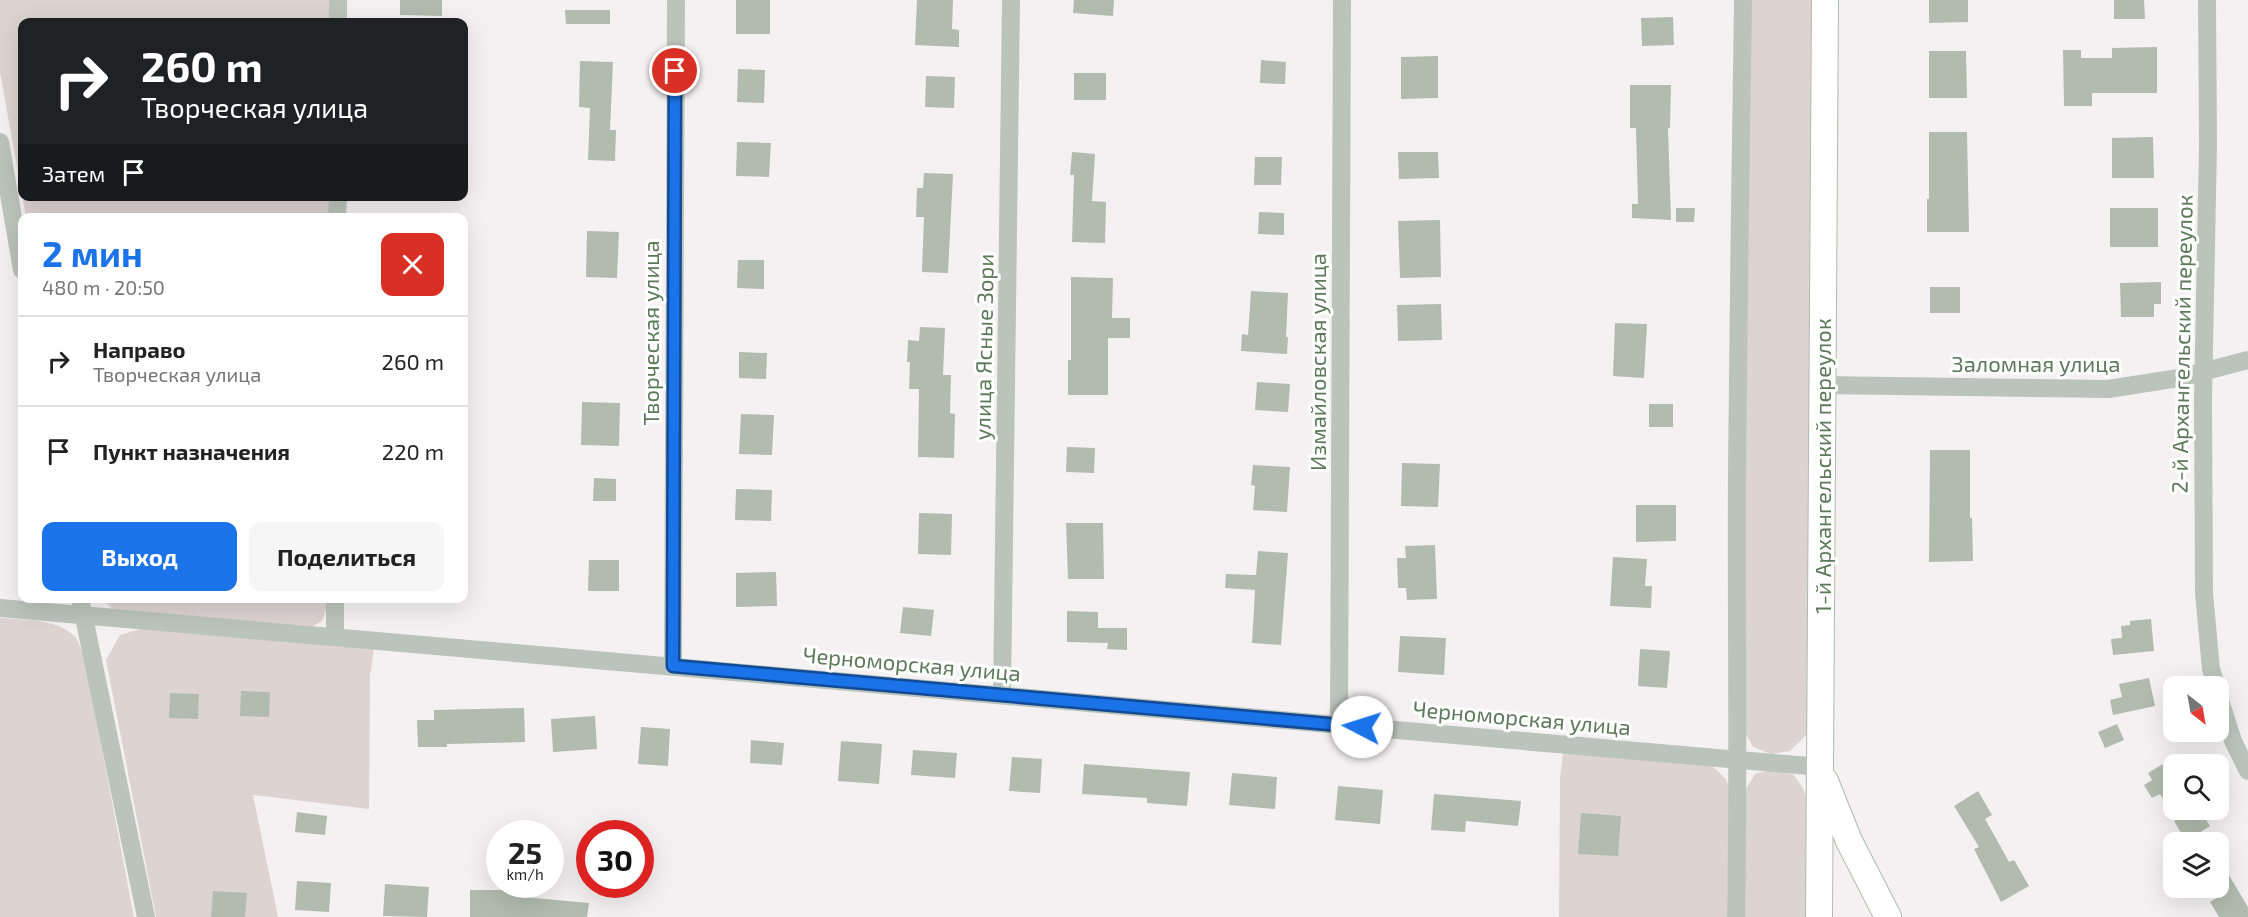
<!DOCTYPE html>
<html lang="ru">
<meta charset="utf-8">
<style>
body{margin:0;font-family:"Exo 2",sans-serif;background:#f6f6f6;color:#222;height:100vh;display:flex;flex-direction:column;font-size:22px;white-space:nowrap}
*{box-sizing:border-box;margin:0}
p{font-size:20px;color:#767676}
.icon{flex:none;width:33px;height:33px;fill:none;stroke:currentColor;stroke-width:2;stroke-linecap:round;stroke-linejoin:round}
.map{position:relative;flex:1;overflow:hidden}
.drawer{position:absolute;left:18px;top:213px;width:450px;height:390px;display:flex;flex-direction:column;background:#fff;border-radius:12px;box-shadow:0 6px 24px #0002}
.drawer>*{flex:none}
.guide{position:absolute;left:18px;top:18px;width:450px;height:183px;border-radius:12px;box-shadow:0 6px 24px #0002;background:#202124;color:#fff;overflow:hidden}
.needle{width:39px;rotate:149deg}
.fabs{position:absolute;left:2163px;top:676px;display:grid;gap:12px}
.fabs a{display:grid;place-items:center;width:66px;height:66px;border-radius:12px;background:#fff;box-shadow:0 6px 24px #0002;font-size:30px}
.speed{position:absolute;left:486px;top:820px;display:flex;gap:12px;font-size:30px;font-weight:700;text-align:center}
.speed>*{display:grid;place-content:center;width:78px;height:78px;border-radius:50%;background:#fff;box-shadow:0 6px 24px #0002;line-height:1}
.speed small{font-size:15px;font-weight:400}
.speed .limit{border:9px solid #d22;background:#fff;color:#111}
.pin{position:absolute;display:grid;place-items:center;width:51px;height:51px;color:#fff;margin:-26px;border:3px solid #fff;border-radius:50%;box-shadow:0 2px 6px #0007}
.me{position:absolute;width:66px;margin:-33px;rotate:275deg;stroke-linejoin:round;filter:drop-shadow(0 0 4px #0008)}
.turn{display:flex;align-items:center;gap:21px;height:126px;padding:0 24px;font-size:27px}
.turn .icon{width:78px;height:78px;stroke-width:2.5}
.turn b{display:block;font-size:42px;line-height:51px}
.then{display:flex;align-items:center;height:57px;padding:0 24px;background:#0003;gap:12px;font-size:22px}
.round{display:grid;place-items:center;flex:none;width:63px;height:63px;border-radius:12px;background:#f6f6f6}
.headline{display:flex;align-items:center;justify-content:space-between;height:102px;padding:0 24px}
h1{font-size:36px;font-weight:700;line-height:45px;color:#1a73e8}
.cta{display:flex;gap:12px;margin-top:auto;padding:12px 24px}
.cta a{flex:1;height:69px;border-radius:12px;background:#1a73e8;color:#fff;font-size:24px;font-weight:700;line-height:69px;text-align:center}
.cta a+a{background:#f6f6f6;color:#222}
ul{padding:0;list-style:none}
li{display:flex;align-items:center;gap:18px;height:90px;padding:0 24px;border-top:2px solid #e0e0e0}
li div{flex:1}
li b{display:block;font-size:22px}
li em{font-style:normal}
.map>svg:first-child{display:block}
.green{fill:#ddd3d1}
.building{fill:#b1bcae}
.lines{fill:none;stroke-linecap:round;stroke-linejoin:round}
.secondary-casing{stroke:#b0bbaf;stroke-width:28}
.street{stroke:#bbc4ba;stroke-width:18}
.secondary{stroke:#fff;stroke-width:26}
.route-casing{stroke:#114b97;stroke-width:15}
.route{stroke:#1a73e8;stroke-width:10}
.labels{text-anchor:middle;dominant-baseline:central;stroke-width:6;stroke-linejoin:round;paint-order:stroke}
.street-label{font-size:22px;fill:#5c7959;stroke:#fff}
</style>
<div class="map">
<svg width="2248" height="917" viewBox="0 0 2248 917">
<rect width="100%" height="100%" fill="#f5f1f3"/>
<path class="green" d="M0,0h332v22h-310v174l309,1 -1,20h-304l-26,-145z
M1749,0h64l-5,733 -18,18 -19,3 -18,-7 -12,-22z
M328,598v7l-6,16 -15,9 -175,-17 -19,-4 -11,-10z
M0,618c23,2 59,0 76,20 3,4 5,12 8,17l50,262h-134z
M144,628l230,21 -4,27 -1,133 -116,-14 25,122h-122l-50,-257 14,-25z
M1563,753l149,13 14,13 4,13 -3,125h-168l1,-139z
M1770,770l23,4 10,14 10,26 -1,103h-69l3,-128 9,-15z"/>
<path class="building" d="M400,0h42v16l-42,-1z
M736,0h34v34h-34z
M917,0h36l-1,29 7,1v17l-44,-2z
M1074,0h40l-1,16 -40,-3z
M1929,0h39v22l-39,1z
M2114,0h30l1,19h-31z
M565,10h45v14h-44z
M1673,17l1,28 -32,1 -1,-28z
M2157,47v46h-65v13h-28l-1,-56h18v8h31v-10z
M1929,51h37l1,47h-38z
M1438,56v42l-37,1v-42z
M1261,60l25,2 -1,22 -25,-1z
M580,61l33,1 -3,68h6l-1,31 -27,-1 2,-52 -11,-1z
M738,69l27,1 -1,33 -27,-1z
M1074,73h32v27h-32z
M926,76l29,1 -1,31 -29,-1z
M1630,85h41l-1,43h-2l3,92 -39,-2v-14h6l-2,-76h-6z
M1929,132h38l2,100h-42v-33h2z
M2153,137l1,41h-42v-40z
M737,142l34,1 -2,34 -33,-1z
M1072,152l23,2 -3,47 14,1 -1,41 -33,-1 2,-67h-4z
M1398,152h40l1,26 -40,1z
M1255,157h27l-1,28h-27z
M924,173l29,1 -5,99 -26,-1 2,-55h-8l1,-29h6z
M1676,208h19l-1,14h-18z
M2110,208h48v39h-48z
M1259,212l25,1v22l-26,-1z
M1440,220l1,57 -41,1 -2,-57z
M587,231l32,1 -2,46 -31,-1z
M738,260h26v29l-27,-1z
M1071,277l42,1 -1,40h18v20h-22v57h-40v-35h3z
M2161,282v22h-7v13h-33l-1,-34z
M1930,287h30v26h-30z
M1251,291l37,2 -2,44h2l-1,17 -46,-3 1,-17 6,1z
M1441,304l1,36 -44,1 -1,-36z
M1615,323l32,1 -3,54 -31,-2z
M920,327l25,1 -2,47h8l-1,38 5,1 -1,44 -36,-1 1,-68h-10l1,-27h-3l1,-22 11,1z
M739,352l28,1 -1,26 -27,-1z
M1257,382l33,2 -2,28 -33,-2z
M582,402l38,1 -1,43 -38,-1z
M1649,404h24v23h-24z
M741,414l33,1 -2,40 -33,-1z
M1067,447l28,1 -1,25 -28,-1z
M1930,450h40v68h2l1,43 -44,1z
M1402,463l38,1 -2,43 -37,-1z
M1253,465l37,2 -3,45 -34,-2 2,-24 -4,-1z
M594,478l22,1v22h-23z
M736,489l36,1 -1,31 -36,-1z
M1636,505h40v36l-40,1z
M919,513l33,1 -1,41 -33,-1z
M1066,523h37l1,56h-36z
M1435,545l2,54 -30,1 -1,-12h-8l-1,-30h9l-1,-12z
M1258,551l30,2 -7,92 -29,-2 3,-53 -30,-2 1,-14 30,1z
M1613,557l34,2 -2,27h7l-1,22 -41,-2z
M589,560h30v31h-31z
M776,572l1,34 -41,1v-34z
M903,607l31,3 -3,26 -31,-3z
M1067,611l31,1v16h29v22l-20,-1 1,-6 -41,-1z
M2151,619l3,32 -41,4 -2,-16 11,-1 -1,-12 9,-1v-4z
M1400,636l46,2 -2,37 -46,-3z
M1640,649l30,2 -3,37 -29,-2z
M2149,678l6,28 -42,9 -3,-15 12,-3 -3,-13z
M241,691l29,1 -1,25 -29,-1z
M170,693l29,1 -1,25 -29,-1z
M524,708l1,34 -78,2v3h-29l-1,-27h17v-10z
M595,716l2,33 -44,3 -2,-33z
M2117,724l7,16 -19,8 -7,-16z
M641,727l29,2 -2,37 -30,-2z
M751,740l33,3 -2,22 -32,-2z
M841,741l41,3 -3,40 -41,-3z
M913,750l44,3 -2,25 -44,-3z
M1012,757l30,2 -2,34 -31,-2z
M2174,757v59l-14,-22 -8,4 -8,-13 8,-5 -4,-7z
M1084,764l106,8 -3,34 -40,-3v-5l-65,-4z
M1232,773l45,4 -2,32 -46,-4z
M1338,786l45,4 -3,34 -45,-4z
M1978,791l14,24 -7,4 13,23 11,20 5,-2 15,26 -28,16 -27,-53 5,-2 -25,-41z
M1434,794l87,7 -3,25 -52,-5 -1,11 -34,-2z
M2193,810h7l10,16 -24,15 -12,-20z
M297,812l30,4 -2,19 -30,-3z
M1581,813l40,3 -3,40 -40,-2z
M2218,857l30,50v10h-29l-9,-15 8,-5z
M297,881l34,2 -2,29 -34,-2z
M385,884l44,3 -2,30 -44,-1z
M470,890h54v7l65,6 -2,14h-117z
M213,891l34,2 -2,24h-34z"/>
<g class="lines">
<g class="secondary-casing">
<path id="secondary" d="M1825,781l24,60 39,76
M1819,917l6,-917"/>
</g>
<path class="street" d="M338,0v22
M2207,0l1,145 -5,255 1,193 7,76 6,18
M0,142l22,128
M337,218l1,-22
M1822,385l286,4 71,-11 69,-18
M80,598l66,319
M335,598v39
M0,608l1820,159
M673,666l3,-666
M2218,694l15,47 15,30
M1002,695l9,-695
M1339,725l3,-725
M1736,917c3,-149 0,-298 1,-447 1,-157 4,-313 6,-470"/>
<use href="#secondary" class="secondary"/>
</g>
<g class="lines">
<g class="route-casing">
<path id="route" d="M675,71l-2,595 689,61"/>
</g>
<use href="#route" class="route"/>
</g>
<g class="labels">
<g class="street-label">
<text transform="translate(650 333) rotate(-90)">Творческая улица</text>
<text transform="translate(2181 344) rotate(-89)">2-й Архангельский переулок</text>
<text transform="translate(983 347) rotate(-89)">улица Ясные Зори</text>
<text transform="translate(1317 362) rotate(-90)">Измайловская улица</text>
<text x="2036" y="363">Заломная улица</text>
<text transform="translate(1822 466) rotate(-90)">1-й Архангельский переулок</text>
<text transform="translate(912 663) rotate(5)">Черноморская улица</text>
<text transform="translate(1522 717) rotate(5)">Черноморская улица</text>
</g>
</g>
</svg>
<div class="fabs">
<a><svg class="needle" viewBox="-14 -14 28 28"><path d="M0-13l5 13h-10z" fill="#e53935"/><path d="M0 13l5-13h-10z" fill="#767676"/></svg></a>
<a><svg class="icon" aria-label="search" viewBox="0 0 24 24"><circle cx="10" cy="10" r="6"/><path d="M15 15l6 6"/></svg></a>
<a><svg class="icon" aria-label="layers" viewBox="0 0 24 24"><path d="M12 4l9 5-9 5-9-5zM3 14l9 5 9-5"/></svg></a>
</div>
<div class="speed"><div>25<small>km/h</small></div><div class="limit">30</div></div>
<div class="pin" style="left:675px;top:71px;background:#d93025"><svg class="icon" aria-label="arrive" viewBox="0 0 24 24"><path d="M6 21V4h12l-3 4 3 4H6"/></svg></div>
<svg class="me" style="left:1362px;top:727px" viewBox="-20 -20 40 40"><circle r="19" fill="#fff"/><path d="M0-13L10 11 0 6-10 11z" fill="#1a73e8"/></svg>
<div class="guide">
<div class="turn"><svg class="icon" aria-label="right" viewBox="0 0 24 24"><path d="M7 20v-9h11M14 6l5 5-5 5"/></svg><div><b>260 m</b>Творческая улица</div></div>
<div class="then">Затем<svg class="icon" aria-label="arrive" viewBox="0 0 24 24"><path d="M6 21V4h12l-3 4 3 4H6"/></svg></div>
</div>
<section class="drawer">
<div class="headline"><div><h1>2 мин</h1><p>480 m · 20:50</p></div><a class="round" style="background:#d93025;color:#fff"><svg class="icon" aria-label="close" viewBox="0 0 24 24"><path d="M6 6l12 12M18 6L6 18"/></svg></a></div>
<ul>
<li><svg class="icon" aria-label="right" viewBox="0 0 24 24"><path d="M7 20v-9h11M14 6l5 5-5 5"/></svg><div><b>Направо</b><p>Творческая улица</p></div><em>260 m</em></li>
<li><svg class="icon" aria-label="arrive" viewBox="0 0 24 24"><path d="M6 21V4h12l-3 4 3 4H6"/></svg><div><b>Пункт назначения</b></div><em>220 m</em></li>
</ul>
<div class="cta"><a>Выход</a><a>Поделиться</a></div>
</section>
</div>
